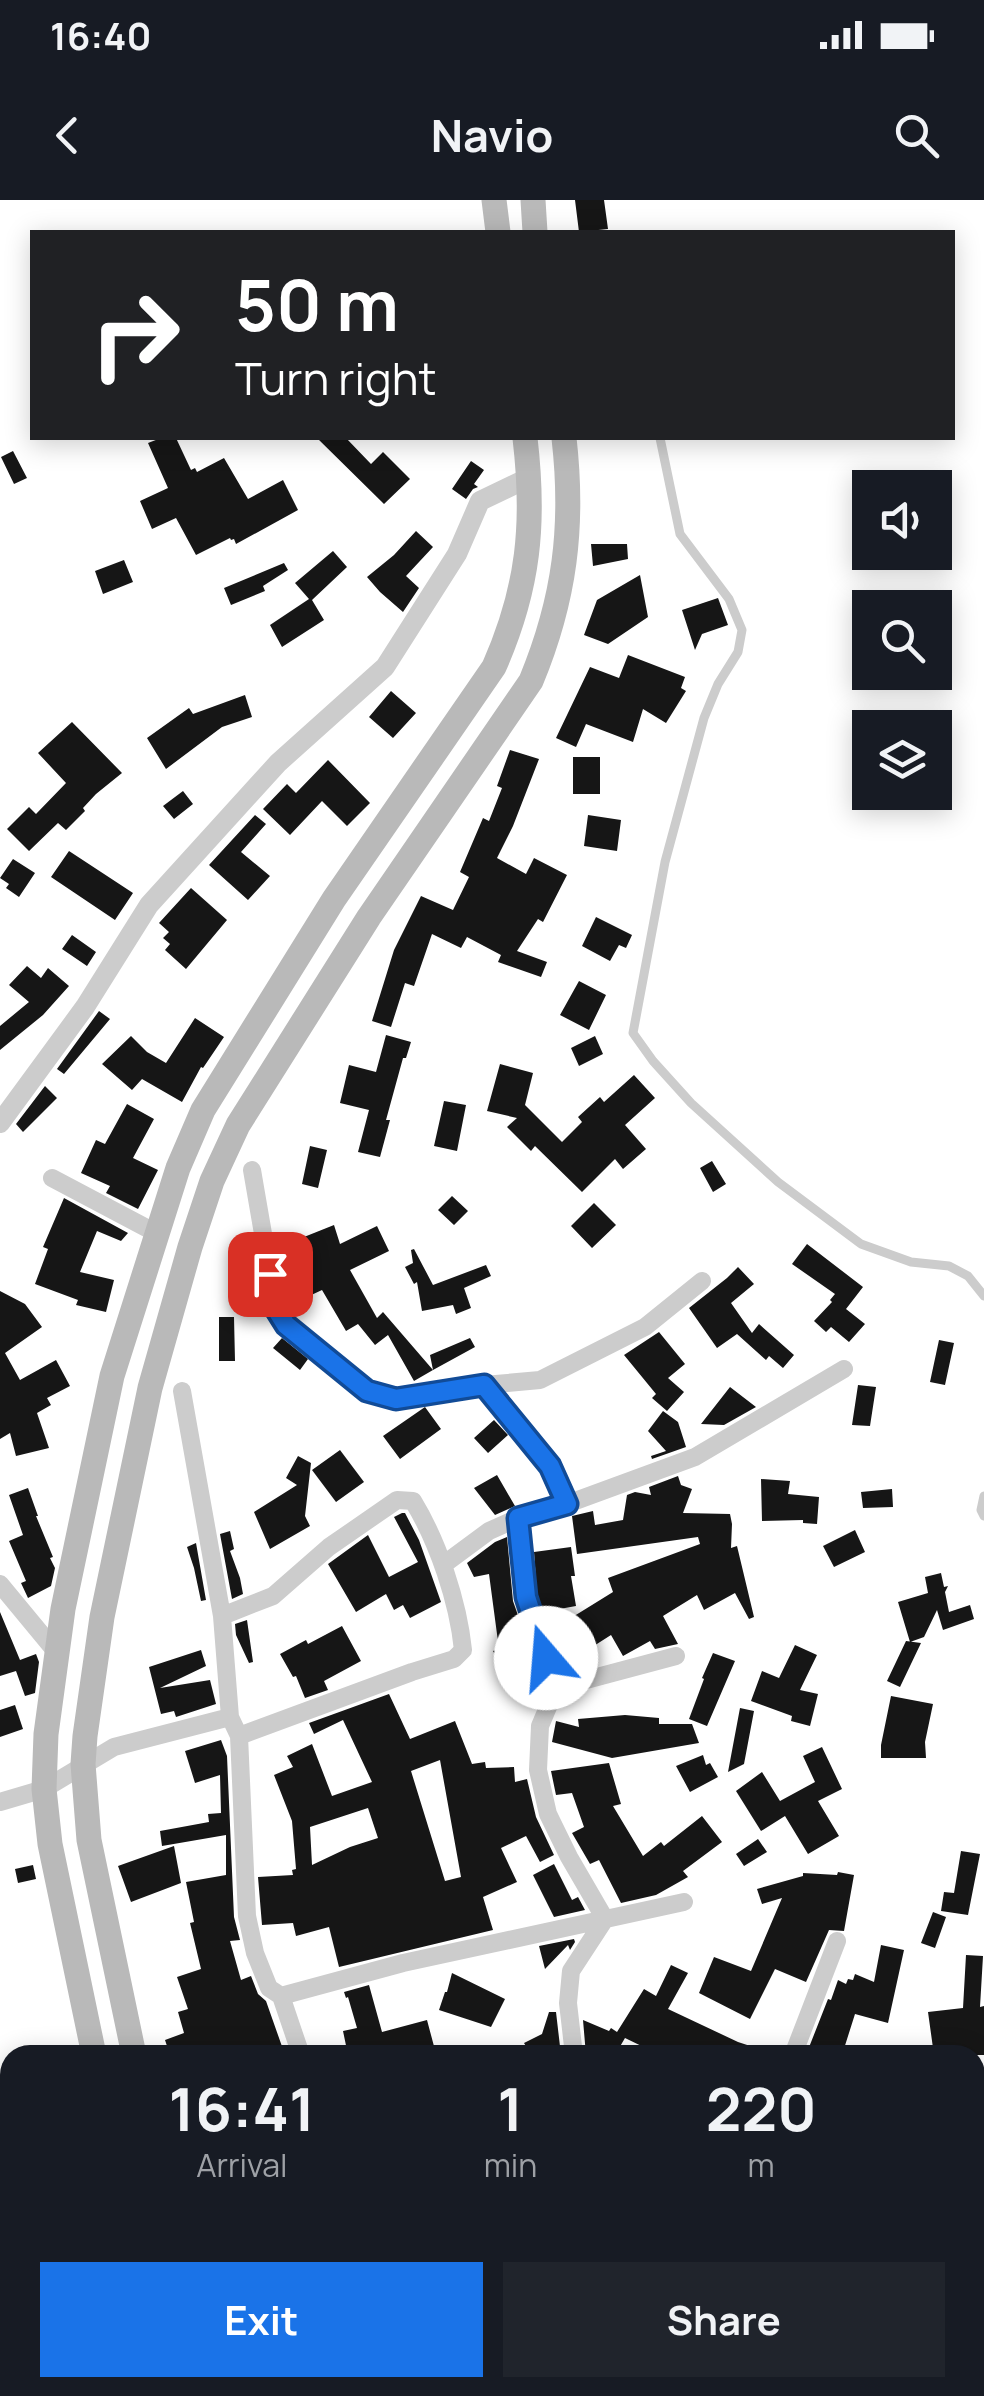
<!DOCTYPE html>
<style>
body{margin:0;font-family:Manrope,sans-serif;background:#20242c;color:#f1f3f6;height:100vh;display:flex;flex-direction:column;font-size:38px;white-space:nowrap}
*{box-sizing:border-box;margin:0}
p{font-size:32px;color:#9ea1a6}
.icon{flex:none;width:55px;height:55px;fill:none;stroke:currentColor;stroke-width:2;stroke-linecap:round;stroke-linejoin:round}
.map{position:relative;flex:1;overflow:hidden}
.panel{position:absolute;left:0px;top:1845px;width:985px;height:352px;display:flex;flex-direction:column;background:#171b24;border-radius:30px 30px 0 0;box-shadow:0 5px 25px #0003}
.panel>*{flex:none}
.hud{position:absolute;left:30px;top:30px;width:925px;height:210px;border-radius:0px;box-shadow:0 5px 25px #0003;background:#202124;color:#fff;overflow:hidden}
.fabs{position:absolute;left:852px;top:270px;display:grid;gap:20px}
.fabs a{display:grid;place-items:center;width:100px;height:100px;border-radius:0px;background:#171b24;box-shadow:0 5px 25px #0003;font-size:50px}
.pin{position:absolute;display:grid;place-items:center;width:85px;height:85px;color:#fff;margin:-42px;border-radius:20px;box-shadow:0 5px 15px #0006}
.me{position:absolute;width:110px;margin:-55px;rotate:342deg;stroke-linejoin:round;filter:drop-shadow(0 0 8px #0008)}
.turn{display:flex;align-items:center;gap:35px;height:210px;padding:0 40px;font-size:45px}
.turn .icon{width:130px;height:130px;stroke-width:2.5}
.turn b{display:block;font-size:70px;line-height:85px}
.eta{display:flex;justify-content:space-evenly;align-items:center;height:170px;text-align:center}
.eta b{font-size:60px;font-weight:700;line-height:70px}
.cta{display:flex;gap:20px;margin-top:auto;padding:20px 40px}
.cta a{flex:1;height:115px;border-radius:0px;background:#1a73e8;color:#fff;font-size:40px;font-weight:700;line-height:115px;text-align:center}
.cta a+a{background:#20242c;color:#f1f3f6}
.status{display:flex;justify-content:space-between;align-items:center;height:70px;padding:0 50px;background:#171b24;direction:ltr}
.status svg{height:28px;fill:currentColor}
header{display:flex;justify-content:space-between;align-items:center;height:130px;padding:0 40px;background:#171b24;font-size:45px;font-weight:700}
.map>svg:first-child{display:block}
.building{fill:#161616;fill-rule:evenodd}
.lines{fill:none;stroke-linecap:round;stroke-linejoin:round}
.service{stroke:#ccc;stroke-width:9}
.minor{stroke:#ccc;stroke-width:18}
.tertiary{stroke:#ccc;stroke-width:20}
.secondary{stroke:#b9b9b9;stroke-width:25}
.route-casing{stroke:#114b97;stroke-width:25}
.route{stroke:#1a73e8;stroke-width:18}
</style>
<div class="status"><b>16:40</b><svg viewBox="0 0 49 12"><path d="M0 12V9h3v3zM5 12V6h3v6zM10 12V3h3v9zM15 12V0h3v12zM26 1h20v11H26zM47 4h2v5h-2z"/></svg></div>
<header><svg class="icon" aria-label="back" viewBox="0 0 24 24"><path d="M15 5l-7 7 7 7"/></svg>Navio<svg class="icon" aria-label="search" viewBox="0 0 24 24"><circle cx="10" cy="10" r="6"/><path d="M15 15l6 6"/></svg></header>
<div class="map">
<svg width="984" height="2196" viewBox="0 0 984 2196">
<rect width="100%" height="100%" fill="#fff"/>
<path class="building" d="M575,0h29l4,29 -29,3z
M161,238h15l15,32 4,-2 2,4 27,-14 24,41 35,-19 15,30 -62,34 -2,-5 -3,1 -1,-2 -34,17 -20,-37 -24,11 -12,-28 28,-13 -20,-45z
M317,238h29l25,26 12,-12 27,27 -26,25z
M13,251l14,27 -13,6 -13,-27z
M471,261l13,9 -10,14 4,3 -5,2 -7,10 -14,-10z
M416,331l17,16 -27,29 13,12 -16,24 -23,-20 -13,-15 27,-22z
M591,344h36l1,15 -35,7z
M333,351l14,16 -35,33 12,20 -42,27 -12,-22 39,-26 -14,-16z
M124,360l9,22 -30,12 -8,-23z
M284,363l4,7 -25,16 2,5 -34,14 -7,-17z
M640,375l8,42 -40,27 -24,-9 13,-35z
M718,398l10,27 -26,9 -7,16 -13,-40z
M628,455l57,22 -4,11 5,3 -20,32 -23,-14 -10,33 -47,-18 -10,23 -20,-9 34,-71 29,11z
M391,491l25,22 -23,25 -24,-21z
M245,495l7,22 -30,10 -56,42 -19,-31 42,-30 4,6z
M72,522l50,51 -26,21 -13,14 2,3 -19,19 -8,-7 -29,28 -22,-22 22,-22 7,7 30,-31 -28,-30z
M510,550l29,9 -26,67 -16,32 29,16 8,-16 33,17 -24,47 -5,-3 -21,32 30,11 -6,15 -43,-15 3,-7 -34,-18 -6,11 -29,-14 -18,52 -9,-3 -14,44 -19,-6 22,-71 27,-54 32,14 16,-33 -9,-5 23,-54 6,3 13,-33 -5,-2z
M573,557h27v37h-27z
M328,560l42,43 -23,23 -25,-25 -32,34 -27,-26 24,-25 9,9z
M183,591l10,13 -19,15 -11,-13z
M255,615l11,9 -25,28 29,24 -22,24 -39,-35z
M588,615l33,5 -4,31 -33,-5z
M69,651l64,42 -18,27 -64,-43z
M13,659l22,14 -16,24 -13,-9 3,-4 -9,-6z
M191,688l36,32 -41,49 -21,-19 5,-6 -7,-6 6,-6 -10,-9z
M596,717l36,18 -6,13 -7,-3 -9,16 -28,-15z
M72,735l24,17 -9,14 -25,-17z
M27,766l14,12 7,-10 21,18 -26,29 -43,35v-24l29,-24 -20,-17z
M579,781l27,14 -17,35 -29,-15z
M99,811l11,8 -46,55 -7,-5z
M195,818l29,19 -21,31 -2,-1 -19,35 -40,-23 -10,11 -30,-26 29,-28 16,16 19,11z
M386,835l25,7 -5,16h-3l-17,62h4l-10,37 -22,-5 11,-42 -29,-7 9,-38 27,7z
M595,836l8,18 -24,12 -8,-18z
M500,864l33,9 -8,32 37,37 20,-20 -4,-5 22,-20 4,5 30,-27 21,23 -30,27 21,24 -23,20 -8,-10 -33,33 -47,-46 -4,5 -24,-24 10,-9 -30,-7z
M45,886l12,12 -34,34 -7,-8z
M444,901l22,4 -9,46 -23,-5z
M127,904l27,15 -21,39 25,12 -20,39 -32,-16 4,-7 -29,-13 15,-33 9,4z
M310,946l17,4 -9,38 -16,-4z
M712,961l14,23 -13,8 -13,-24z
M452,996l16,15 -14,14 -16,-15z
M64,998l64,35 -7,8 -24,-10 -17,41 34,8 -8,32 -30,-7 2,-5 -43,-16 13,-35 -5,-2z
M594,1003l22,22 -24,23 -21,-22z
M334,1025l6,19 37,-18 12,25 -39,19 27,48 6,-6 50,58 -19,11 -26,-46 -13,10 -17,-21 -12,7 -24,-41 -15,7 -13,-29 19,-9 -9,-22z
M807,1044l56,43 -17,22 19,15 -16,18 -18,-15 -5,5 -12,-11 18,-19 -2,-2 5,-6 -43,-30z
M414,1049l19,36 53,-20 5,11 -27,12 7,20 -15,6 -3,-9 -31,6 -5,-29 -3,2 -9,-17 8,-4 -2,-13z
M738,1067l16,17 -23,19 21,30 7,-9 35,31 -11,13 -14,-12 -3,4 -29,-26 -20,14 -28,-40 38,-30z
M0,1091l25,13 17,23 -37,26 15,27 36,-20 14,26 -23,12 4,7 -14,8 12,35 -33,8 -6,-23 -10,6z
M219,1117h15l1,44h-16z
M659,1132l26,32 -17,14 16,14 -17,19 -15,-13 4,-4 -32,-39z
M282,1138l26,21 -8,11 -27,-22z
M470,1138l5,9 -42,23 -3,-15z
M939,1140l15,3 -9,42 -15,-3z
M858,1185l18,2 -6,39 -18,-1z
M730,1187l26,20 -32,18 -23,-1z
M425,1207l16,22 -41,30 -17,-23z
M663,1211l15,11 8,25 -34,12 -1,-3 15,-5 -18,-20z
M494,1220l14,15 -20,18 -14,-15z
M340,1250l24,32 -28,20 -24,-32z
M298,1256l13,7 -6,53 5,10 -40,23 -16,-37 43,-27 -11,-7z
M497,1275l18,31 -20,9 -21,-27z
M678,1276l3,9 11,4 -9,24 47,1 2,10 -1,24 6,-2 17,71 -5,2 -14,-26 -31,17 -7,-15 -34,21 15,28 -23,5 -5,-8 -27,15 -12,-21 -22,14 -18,-31 42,-26 -5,-14 92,-34 -2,-7 -121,17 -5,-38 21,-5 2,14 28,-5 4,-25 8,-3 16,3 -2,-8z
M761,1279l29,2 -2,13 31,3 -2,27 -14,-1v-3l-41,1z
M28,1288l10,28h-2l17,41 -3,1 5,10 -4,18 -23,12 -7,-15 5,-2 -17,-40 14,-6 -14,-40z
M892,1289l1,18 -30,1 -2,-16z
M402,1313h3l14,27 22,62 -31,16 -7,-13 -9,5 -8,-16 -30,18 -28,-48 40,-29 21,42 29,-15 -24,-45z
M855,1330l10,22 -31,15 -11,-21z
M230,1331l4,18 -4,2 10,27 3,16 -11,5 -12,-65z
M507,1337l6,64 23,67 -28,12 -15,-29 6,-2 -10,-75 -15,3 -7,-14 28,-21z
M196,1343l10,57 -5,1 -7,-33 -7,-21z
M571,1347l4,29h-4l5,30 -33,6 -6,-18 -3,-42z
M941,1373l3,14 4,-1 -3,6 4,20 21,-7 4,14 -31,11 -6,-20 -13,27 -14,5 -12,-40 30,-9 -3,-16z
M0,1412l20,48 16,-6 3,8 -4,31 -10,3 -9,-25 -16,5z
M247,1420l6,42 -4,1 -13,-28 -1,-11z
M342,1426l19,35 -37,20 4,9 -23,8 -9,-22 -3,1 -13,-23 26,-14 2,4z
M906,1441l15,2 -21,44 -13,-6z
M795,1445l22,10 -17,35 18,4 -8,32 -19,-5 1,-5 -41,-15 11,-30 17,7z
M201,1450l5,16 -46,22 50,-8 6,24 -40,13 -2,-6 -13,3 -12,-47z
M713,1453l22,8 -28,65 -18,-7 15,-40 -2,-1z
M389,1494l21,45 45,-18 17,43 13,-2 1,6 28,-1 1,15 12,-3 9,38 18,38 -14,7 -14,-26 -25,12 16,34 -34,15 10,33 -154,37 -10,-40 -33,9 -3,-13 -31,2 -4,-48 35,-2 -1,-5 4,-1 -4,-48 -18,-46 19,-8 -6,-11 25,-12 20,52 40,-14 -29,-62 -29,14 -5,-11zM440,1560l21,117 -16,4 -34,-110zM368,1608l10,30 -28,9 -38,18 -2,-38z
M891,1496l42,8 -8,38 1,16h-45v-13z
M15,1505l8,24 -23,8v-27z
M740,1508l14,3 -10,53 -16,8z
M625,1515l34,3v6h33l7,19 -87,15 -60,-16 4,-21 23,6 -1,-8z
M221,1540l6,16 7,161 6,23 -10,1 11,39 10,-4 7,18 8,7 19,54h-115l-5,-15 19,-7 -6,-21 10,-3 -11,-32 24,-8 -11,-46 4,-1 -8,-40 40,-7v-40l-64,11 -2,-15 49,-9 -1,-8 13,-1 -1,-38 -25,8 -10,-32z
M822,1547l20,42 -24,12 21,35 -31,18 -23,-38 -24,15 -25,-40 26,-19 18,29 35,-19 -12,-26z
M703,1555l3,10 4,-2 8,14 -28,15 -14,-26z
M609,1563l12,41 -8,2 30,50 18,-14 3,4 38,-30 20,26 -39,29 5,6 -32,18 -35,8 -22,-43 -9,4 -18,-31 12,-6 -12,-34 -16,2 -5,-24z
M758,1639l9,13 -23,14 -8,-12z
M174,1646l7,37 -50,19 -13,-36z
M961,1651l19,3 -12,61 -27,-4 3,-19 10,1z
M554,1664l18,36 6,-3 7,13 -31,7 -21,-42z
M33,1665l3,14 -18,4 -3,-14z
M838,1672l16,3 -10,56 -15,-1 -23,52 -31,-13 -25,50 -51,-26 15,-36 37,14 31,-73 -20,6 -5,-15 46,-13v-3l34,2z
M933,1712l13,5 -11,31 -14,-5z
M574,1739l1,3 -5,8 -2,-5 -23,24 -6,-23z
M881,1745l23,5 -16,73 -33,-9 -13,41h-36l22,-56 3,1 7,-20 8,4 2,-5 5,1 2,-6 19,8z
M966,1755l17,1 -3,51 4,-1v49h-34l-4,-9 -13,2 -5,-36 35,-4z
M671,1765l17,8 -20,36 70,33 31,10 -1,3h-108l-35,-17 -10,17h-29l-3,-35 26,11 2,-3 6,4 27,-43 12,7z
M452,1773l53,26 -14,28 -52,-17 6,-18h2z
M369,1785l13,47 45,-12 8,30 -20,5h-67l-5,-24 14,-3 -9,-31 -2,1 -2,-6z
M549,1812h7l5,43h-30l-7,-12 18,-9z"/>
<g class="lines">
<path class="service" d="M660,238l20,96 49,65 13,31 -4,22 -20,32 -14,34 -39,144 -32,171 20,28 38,42 87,79 83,62 50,18 38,4 19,10 16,20
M984,1296l-3,14 3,6"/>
<path class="minor" d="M252,970l24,139 10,16 81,66 29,8 88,-14 56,-5 105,-53 57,-46
M52,978l104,55
M484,1185l66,82 17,37
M182,1191l40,225 8,101 9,19 8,180 8,37 14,35 12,8 20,59
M518,1318l7,79 31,91 -16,38 -2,44 10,44 21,43 36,62 -34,52 -3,32 6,52
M443,1365l46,-34 29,-13 49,-14 128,-47 149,-88
M0,1384l57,69
M222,1416l51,-20 56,-49 68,-47 16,1c25,41 45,100 50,149l-9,9 -42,13 -173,64
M556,1488l120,-32
M0,1602l44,-13 70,-42 116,-30
M281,1796l122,-33 281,-61
M793,1855l44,-114
M975,2067l9,5
M383,2188l2,8
M546,2196l8,-8
M674,2196l6,-8
M824,2196l6,-8"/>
<path class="tertiary" d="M0,923l85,-116 64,-102 129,-142 107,-96 72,-113 23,-53 50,-24"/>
<path class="secondary" d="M494,0l4,32
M533,0l2,32
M94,1855l-44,-211 -6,-55 2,-55 17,-125 49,-233 66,-208 25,-58 131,-211 160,-232c35,-79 41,-144 31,-229
M134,1855l-45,-215 -6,-76 2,-28 17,-119 48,-229 40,-141 22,-66 26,-56 131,-208 162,-236c34,-82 43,-155 33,-243
M163,2188l2,8
M204,2188l1,8"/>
</g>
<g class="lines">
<g class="route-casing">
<path id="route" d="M270,1074l6,35 10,16 81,66 29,8 88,-14 66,81 17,38 -49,14 8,79 20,61"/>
</g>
<use href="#route" class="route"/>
</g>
</svg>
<div class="fabs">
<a><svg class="icon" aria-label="sound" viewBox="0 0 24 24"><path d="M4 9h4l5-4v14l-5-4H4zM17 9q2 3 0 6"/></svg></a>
<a><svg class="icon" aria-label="search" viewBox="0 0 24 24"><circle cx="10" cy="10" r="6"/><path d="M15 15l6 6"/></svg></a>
<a><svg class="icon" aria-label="layers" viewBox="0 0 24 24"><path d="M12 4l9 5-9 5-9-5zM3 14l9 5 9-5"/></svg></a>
</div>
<div class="pin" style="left:270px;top:1074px;background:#d93025"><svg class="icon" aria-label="arrive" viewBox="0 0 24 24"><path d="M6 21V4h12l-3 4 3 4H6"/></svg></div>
<svg class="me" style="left:546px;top:1458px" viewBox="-20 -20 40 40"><circle r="19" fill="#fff"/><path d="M0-13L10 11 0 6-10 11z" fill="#1a73e8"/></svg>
<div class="hud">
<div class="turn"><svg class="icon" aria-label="right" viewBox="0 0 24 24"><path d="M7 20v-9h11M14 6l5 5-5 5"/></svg><div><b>50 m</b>Turn right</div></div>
</div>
<section class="panel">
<div class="eta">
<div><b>16:41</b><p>Arrival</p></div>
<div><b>1</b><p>min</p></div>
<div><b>220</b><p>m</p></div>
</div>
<div class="cta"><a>Exit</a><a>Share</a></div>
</section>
</div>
